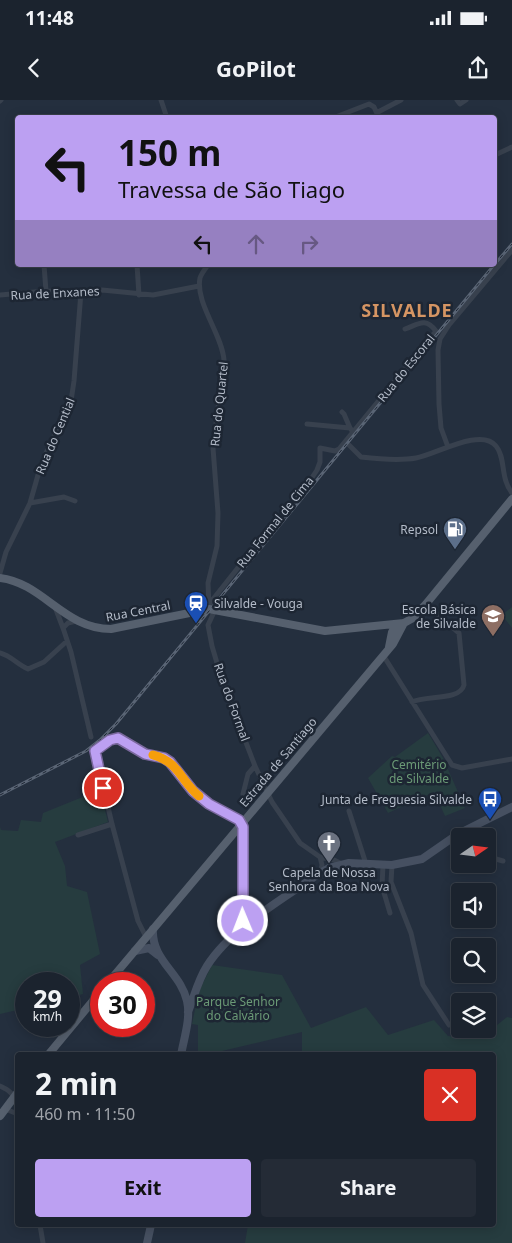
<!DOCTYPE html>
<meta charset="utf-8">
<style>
body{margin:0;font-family:"Noto Sans",sans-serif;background:#242b36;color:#f1f3f6;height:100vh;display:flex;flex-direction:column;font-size:19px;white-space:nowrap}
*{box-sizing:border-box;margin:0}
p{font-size:16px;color:#a0a4aa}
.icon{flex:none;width:28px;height:28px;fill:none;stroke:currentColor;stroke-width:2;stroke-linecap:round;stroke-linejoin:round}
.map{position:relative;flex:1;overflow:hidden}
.side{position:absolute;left:15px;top:952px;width:481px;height:175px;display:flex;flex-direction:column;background:#1b232e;border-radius:5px;box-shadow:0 2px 12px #0003,0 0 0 1px #39404a}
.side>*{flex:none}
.banner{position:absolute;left:15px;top:15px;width:482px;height:152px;border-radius:5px;box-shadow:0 2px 12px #0003,0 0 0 1px #39404a;background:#bca0f2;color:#111;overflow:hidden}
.needle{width:32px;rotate:76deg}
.buttons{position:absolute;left:451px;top:728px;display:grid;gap:10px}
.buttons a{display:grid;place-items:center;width:45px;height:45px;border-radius:5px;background:#1b232e;box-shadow:0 2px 12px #0003,0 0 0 1px #39404a;font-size:25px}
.speed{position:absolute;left:15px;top:872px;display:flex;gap:10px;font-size:25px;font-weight:700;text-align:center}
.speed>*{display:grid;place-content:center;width:65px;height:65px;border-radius:50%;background:#1b232e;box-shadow:0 2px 12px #0003,0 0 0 1px #39404a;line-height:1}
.speed small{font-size:12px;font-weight:400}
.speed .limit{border:8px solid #d22;background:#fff;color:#111}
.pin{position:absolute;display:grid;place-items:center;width:42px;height:42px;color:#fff;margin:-21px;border:2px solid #fff;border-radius:50%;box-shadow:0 1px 5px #0007}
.me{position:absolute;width:55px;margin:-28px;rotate:359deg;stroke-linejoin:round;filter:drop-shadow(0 0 4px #0008)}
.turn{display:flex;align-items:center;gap:18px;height:105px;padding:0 20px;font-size:22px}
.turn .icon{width:65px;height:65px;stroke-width:2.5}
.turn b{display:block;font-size:35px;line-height:42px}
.lanes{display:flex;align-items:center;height:48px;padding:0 20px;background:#0003;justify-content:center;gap:25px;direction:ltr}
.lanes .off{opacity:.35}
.round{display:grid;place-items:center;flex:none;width:52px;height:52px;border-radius:5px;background:#242b36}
.overview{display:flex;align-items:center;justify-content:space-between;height:85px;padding:0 20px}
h1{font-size:30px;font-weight:700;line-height:38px}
.action{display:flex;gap:10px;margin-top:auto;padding:10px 20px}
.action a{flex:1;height:58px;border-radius:5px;background:#bca0f2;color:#111;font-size:20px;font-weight:700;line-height:58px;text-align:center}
.action a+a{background:#242b36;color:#f1f3f6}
.status{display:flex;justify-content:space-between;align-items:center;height:35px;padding:0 25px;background:#1b232e;direction:ltr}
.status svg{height:14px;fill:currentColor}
header{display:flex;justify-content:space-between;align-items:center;height:65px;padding:0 20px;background:#1b232e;font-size:22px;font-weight:700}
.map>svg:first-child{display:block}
.green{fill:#263c3f}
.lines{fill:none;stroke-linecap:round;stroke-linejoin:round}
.street{stroke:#38414e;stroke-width:5}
.secondary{stroke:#465061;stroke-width:8}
.primary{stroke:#56606e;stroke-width:8}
.rail-casing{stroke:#5a6575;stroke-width:3}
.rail{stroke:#1d2633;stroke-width:1;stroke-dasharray:4;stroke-linecap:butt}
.route-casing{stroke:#7a689d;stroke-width:12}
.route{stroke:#bca0f2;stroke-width:9}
.slow{stroke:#f59e0b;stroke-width:9}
.labels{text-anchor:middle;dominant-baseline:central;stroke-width:5;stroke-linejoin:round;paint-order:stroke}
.street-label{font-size:12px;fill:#b4bcc9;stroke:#1d2633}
.poi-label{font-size:12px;fill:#b4bcc9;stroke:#1d2633;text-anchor:end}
.park-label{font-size:12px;fill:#6b9a76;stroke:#1d2633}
.district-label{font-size:18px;font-weight:bold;letter-spacing:1px;fill:#d59563;stroke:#1d2633}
</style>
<div class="status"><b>11:48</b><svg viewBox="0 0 49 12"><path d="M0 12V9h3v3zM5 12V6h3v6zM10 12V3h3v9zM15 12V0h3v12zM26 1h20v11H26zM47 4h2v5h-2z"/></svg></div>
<header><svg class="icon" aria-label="back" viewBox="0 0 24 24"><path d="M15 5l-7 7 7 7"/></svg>GoPilot<svg class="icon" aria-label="share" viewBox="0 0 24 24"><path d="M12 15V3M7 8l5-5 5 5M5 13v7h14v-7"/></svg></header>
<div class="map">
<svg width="512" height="1143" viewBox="0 0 512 1143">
<rect width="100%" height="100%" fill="#242f3e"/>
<path class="green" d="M512,507v21l-10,-13z
M428,633l15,25 22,50 -20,8 -11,-24 -46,21 -20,-35 24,-22 3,1z
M100,690l8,32 -53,20 10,24 2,20 20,6 13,62 -20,11 3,29 -14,4v-14h-43v24l-26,6v-187l1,3 17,1 3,-11 20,2 2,-9z
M212,865l70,10 29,53 55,-21 22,28 46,-15 14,16 32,3 27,-22 5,1v225h-267l3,-18h246v-170h-192v-23l-97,23h-7v-30l-6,-1 4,-19h3v-14z"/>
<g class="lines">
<path class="street" d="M161,0l6,18
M457,0l3,4 6,-4
M0,1l1,-1
M378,12l23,-12
M333,18l36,-14 5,3 5,11
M495,55l17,-8
M44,165l2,26
M137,165l2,30
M208,165c-3,4 -7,9 -8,13 -5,25 22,56 24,82l-11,88 5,65 -1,33 -9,37 1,23
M0,195l46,-4 35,1 21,-2 51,5 46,-9
M342,312l2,2 6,14
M307,324l43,4 3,4
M349,345l12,12c17,2 38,4 55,1 19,-3 65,-31 80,-12 10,12 4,32 16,47
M448,347l-7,-19 -2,-24 -1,-54 2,-11 9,-14 63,-75
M30,403l34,-6 11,4
M0,473l6,-21 24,-49 10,-35 7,-17 24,-50 3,-20 7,-89
M210,503l46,-58 46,-52 15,-23 3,-8v-14l15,3 4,-2 97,-118c-11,-14 -17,-7 -31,-2
M55,507l8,21
M215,510l-7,15 4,21 10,34 33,86 17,36 28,41 20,14 14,3 8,4
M76,521l-8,2 -5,5 8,24 20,85
M0,553c11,3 17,11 28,16l16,-7 23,-21
M383,555l69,110 10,3 50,-9
M412,602c14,-7 48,-1 52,-17l-5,-52 -33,-29
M243,694l5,-20 7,-8
M349,711l17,53
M473,726l5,10
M78,735l34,-11
M488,754l1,3 14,4
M482,764l1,6
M383,765l-1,21 8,27
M392,765l-1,17 20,51 12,52 26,40
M320,773l2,-8 -2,-8
M146,837l-8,-16 -26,-97 -17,-73 19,-12 7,1 24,14 19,4 6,4 23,29 16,13 30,16 4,7c0,19 1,37 1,56 0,14 -4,29 1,43
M0,986c10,4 14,9 18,19
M5,1009l13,5
M40,1125l3,18"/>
<path class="secondary" d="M153,829c-2,31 28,44 34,72 4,17 -3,37 -6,54
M135,851l14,-3 9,7
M188,912c6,-15 10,-32 19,-46 23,-37 77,-68 113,-93l9,-5 20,-5 43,2 30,-6 36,-25 54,-27
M147,1143l4,-18"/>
<path class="primary" d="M0,478c43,5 64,51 111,51l98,-20 116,22 79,-8 9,-5 13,-14 86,-105
M389,547l3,-15 5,-8
M107,884l286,-340 11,-21
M48,955l53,-64
M0,1016l18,-24"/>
<g class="rail-casing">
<path id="rail" d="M495,164l17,-20
M0,695l86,-44 14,-11 16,-16 378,-459"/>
</g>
<use href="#rail" class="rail"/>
</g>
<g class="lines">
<g class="route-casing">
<path id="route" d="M103,688l-8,-37 15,-11 8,-2 27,16 19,4 6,4 23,29 16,13 30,16 4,7v94"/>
</g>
<use href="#route" class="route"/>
<path class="slow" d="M153,655c26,7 27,25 46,41"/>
</g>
<defs>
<g id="fuel-pin" transform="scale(1.25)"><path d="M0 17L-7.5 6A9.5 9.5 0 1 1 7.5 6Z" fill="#5c6f8a" stroke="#1d2633"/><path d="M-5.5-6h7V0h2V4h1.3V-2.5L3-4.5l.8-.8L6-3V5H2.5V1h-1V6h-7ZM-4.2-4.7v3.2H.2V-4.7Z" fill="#fff"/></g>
<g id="station-pin" transform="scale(1.25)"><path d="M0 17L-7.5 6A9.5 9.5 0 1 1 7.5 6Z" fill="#1a4fb4" stroke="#1d2633"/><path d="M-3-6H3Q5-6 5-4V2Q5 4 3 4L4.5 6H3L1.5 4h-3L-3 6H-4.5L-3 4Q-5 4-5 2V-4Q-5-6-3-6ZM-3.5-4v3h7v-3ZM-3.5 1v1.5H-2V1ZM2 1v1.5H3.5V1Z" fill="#fff"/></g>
<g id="school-pin" transform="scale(1.25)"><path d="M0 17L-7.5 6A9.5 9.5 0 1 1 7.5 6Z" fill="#8d6e63" stroke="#1d2633"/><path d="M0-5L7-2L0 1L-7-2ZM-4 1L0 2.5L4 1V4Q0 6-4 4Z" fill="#fff"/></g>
<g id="bus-pin" transform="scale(1.25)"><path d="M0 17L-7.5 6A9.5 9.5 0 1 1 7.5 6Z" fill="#1a4fb4" stroke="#1d2633"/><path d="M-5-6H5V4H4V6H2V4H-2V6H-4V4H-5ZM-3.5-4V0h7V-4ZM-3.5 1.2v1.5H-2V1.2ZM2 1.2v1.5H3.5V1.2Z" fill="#fff"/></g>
<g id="church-pin" transform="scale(1.25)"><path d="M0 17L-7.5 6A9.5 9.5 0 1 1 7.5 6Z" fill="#6b7280" stroke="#1d2633"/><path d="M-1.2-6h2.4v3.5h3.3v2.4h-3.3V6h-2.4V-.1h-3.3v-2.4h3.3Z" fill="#fff"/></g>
</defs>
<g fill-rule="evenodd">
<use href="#fuel-pin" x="455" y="429"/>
<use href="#station-pin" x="196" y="503"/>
<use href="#school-pin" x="493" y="516"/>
<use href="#bus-pin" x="490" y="699"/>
<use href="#church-pin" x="329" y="743"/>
</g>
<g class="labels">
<g class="street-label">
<text transform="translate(55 193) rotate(-3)">Rua de Enxanes</text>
<text transform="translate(406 268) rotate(-51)">Rua do Escoral</text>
<text transform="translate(219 304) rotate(-84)">Rua do Quartel</text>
<text transform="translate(55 336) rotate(-67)">Rua do Cential</text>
<text transform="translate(275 422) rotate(-51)">Rua Formal de Cima</text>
<text transform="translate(138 511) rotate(-11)">Rua Central</text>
<text transform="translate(232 602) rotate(70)">Rua do Formal</text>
<text transform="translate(278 662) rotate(-50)">Estrada de Santiago</text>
</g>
<g class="poi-label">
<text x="438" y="429">Repsol</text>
<text x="214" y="503" text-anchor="start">Silvalde - Vouga</text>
<text x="476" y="509">Escola Básica<tspan x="476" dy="14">de Silvalde</tspan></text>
<text x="472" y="699">Junta de Freguesia Silvalde</text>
<text x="329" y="772" text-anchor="middle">Capela de Nossa<tspan x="329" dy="14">Senhora da Boa Nova</tspan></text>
</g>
<g class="park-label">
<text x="419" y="664">Cemitério<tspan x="419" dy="14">de Silvalde</tspan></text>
<text x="238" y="901">Parque Senhor<tspan x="238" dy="14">do Calvário</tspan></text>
</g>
<g class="district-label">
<text x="407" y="210">SILVALDE</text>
</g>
</g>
</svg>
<div class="buttons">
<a><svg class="needle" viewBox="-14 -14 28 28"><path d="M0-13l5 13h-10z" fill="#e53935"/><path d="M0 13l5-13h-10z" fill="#a0a4aa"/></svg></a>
<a><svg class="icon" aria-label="sound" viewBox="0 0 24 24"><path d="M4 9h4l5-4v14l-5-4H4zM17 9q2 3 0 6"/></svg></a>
<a><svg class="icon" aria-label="search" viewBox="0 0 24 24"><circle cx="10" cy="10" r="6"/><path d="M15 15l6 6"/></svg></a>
<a><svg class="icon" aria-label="layers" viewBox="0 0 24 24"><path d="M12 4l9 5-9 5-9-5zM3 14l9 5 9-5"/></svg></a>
</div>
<div class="speed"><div>29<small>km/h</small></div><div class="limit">30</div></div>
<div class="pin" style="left:103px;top:688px;background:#d93025"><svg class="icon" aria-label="arrive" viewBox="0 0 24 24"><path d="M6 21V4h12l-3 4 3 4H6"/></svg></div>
<svg class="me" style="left:243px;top:821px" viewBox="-20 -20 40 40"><circle r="17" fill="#bca0f2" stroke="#fff" stroke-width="3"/><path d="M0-11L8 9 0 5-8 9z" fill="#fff"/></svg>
<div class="banner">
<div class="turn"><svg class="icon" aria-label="left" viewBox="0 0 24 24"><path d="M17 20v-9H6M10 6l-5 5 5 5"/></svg><div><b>150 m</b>Travessa de São Tiago</div></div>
<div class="lanes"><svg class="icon" aria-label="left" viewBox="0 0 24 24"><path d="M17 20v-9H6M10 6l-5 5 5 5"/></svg><svg class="icon off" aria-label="ahead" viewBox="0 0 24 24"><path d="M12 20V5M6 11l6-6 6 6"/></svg><svg class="icon off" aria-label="right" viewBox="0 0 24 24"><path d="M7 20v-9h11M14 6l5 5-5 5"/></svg></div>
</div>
<section class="side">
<div class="overview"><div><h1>2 min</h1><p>460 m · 11:50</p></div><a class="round" style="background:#d93025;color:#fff"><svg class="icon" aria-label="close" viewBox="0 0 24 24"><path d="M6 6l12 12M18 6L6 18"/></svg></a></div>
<div class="action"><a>Exit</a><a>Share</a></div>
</section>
</div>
